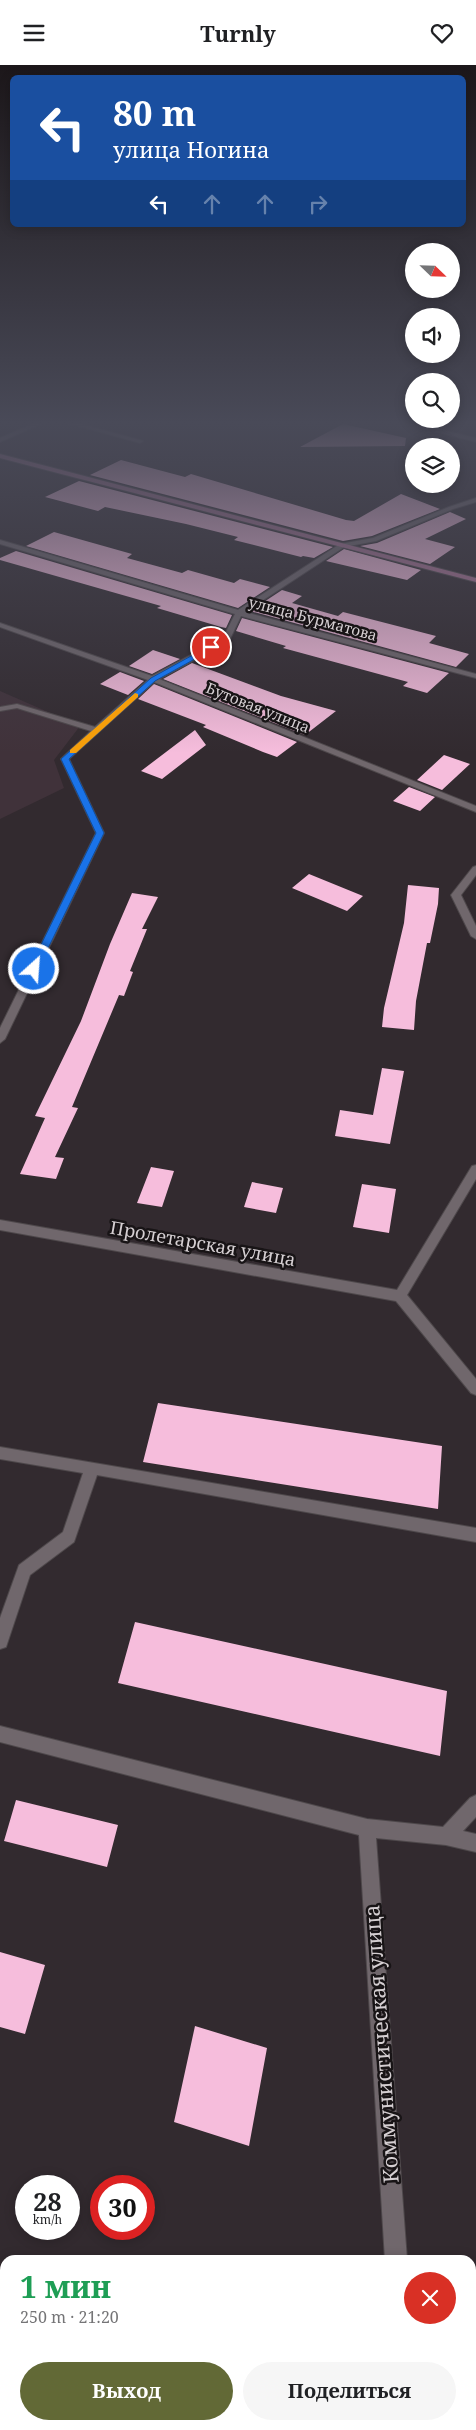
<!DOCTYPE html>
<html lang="ru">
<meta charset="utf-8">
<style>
body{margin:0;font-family:"Noto Serif",serif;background:#f6f6f6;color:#202124;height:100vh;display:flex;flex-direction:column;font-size:19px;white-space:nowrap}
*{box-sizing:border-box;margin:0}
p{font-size:16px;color:#757577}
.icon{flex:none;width:28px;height:28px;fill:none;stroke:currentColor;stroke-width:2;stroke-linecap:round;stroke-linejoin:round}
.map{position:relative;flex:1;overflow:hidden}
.side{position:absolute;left:0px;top:2190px;width:476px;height:175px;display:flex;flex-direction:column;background:#fff;border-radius:15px 15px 0 0;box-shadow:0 2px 12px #0003}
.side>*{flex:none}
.guide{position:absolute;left:10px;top:10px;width:456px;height:152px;border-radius:8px;box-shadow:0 2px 12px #0003;background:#1a4fa0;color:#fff;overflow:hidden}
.needle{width:32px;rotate:113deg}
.tools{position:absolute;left:405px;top:178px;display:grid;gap:10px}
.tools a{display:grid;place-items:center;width:55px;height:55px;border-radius:50%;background:#fff;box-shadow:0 2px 12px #0003;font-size:25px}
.speed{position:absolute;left:15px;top:2110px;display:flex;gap:10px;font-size:25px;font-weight:700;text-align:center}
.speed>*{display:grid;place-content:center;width:65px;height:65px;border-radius:50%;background:#fff;box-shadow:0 2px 12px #0003;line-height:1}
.speed small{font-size:12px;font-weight:400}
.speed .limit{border:8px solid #d22;background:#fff;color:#111}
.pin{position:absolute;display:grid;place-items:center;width:42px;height:42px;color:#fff;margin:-21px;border:2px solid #fff;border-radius:50%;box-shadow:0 1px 5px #0007}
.me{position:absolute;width:55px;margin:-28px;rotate:26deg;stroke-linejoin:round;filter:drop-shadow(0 0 4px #0008)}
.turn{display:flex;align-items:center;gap:18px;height:105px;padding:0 20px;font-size:22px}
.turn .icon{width:65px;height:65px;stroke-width:2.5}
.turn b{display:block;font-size:35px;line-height:42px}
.lanes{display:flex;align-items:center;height:48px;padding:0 20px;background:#0003;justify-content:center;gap:25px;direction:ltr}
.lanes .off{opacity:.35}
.round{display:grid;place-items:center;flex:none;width:52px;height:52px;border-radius:26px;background:#f6f6f6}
.overview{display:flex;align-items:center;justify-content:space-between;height:85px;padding:0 20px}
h1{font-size:30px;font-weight:700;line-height:38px;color:#1e9e55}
.primary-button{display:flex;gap:10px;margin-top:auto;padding:10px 20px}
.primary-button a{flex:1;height:58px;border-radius:30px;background:#626936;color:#fff;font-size:20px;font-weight:700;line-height:58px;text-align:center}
.primary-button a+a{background:#f6f6f6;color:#202124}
header{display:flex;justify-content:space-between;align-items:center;height:65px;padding:0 20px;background:#fff;font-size:22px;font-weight:700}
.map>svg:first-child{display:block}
.built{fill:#40323a}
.building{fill:#f6bddc}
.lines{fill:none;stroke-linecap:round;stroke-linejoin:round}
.minor-casing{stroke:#4e484b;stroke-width:2}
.major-casing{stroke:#4e484b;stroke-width:2}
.minor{fill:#70676c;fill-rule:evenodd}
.major{fill:#ab7394;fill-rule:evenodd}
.route{fill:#1a73e8;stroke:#114b97}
.slow{fill:#f59e0b}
.labels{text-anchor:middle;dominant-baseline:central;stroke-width:5;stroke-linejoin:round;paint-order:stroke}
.far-street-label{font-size:15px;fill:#d5cfd2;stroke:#181416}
.street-label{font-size:18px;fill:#d5cfd2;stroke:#181416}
.near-street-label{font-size:21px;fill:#d5cfd2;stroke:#181416}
</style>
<header><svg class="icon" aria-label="menu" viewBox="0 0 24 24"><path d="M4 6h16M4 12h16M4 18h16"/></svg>Turnly<svg class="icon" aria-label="heart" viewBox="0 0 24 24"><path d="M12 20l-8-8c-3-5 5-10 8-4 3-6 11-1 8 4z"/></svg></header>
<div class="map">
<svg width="476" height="2365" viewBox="0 0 476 2365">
<rect width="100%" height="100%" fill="#322a2f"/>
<path class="built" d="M0,626l80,35 -26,34 10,28 -64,31z"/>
<path class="building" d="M343,359l63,14 -1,8 -105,1z
M121,395l64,17 6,-3 155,46 8,1 47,-27 39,15 -68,27 -29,5 -253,-66z
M79,416l254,66 -19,11 -11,-2 -2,1 -67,-17 4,-3 -52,-13 -81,-17 -7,4 -53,-14z
M450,447l16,7 -41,20 30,8 -25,17 -70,-18 17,-3z
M54,467l78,22 -5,4 55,15 6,-3 46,13 6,-4 30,8 -32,21 -212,-62z
M344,484l77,21 -14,10 -81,-19z
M16,486l216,64 -6,13 -5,-1 -64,-19 4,-2 -161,-46v-2z
M282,525l20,6 -10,7 46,13 5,-4 93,24 -7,7 40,11 -13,13 -206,-56z
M242,553l207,55 -22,20 -24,-7 5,-4 -125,-34 3,-2 -50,-15z
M153,585l27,9 -28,15 -23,-8z
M192,598l89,33 55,15 -31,24 -142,-56z
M120,607l24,9 -16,14 -28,-11z
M154,619l143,58 -20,15 -14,-5 -60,-25 3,-2 -68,-26z
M195,665l11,15 -44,34 -21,-8z
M444,690l26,9 -28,26 -25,-10z
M409,722l26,10 -15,14 -27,-10z
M309,809l54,22 -16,15 -55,-23z
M408,820l31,3 -1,16 -8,39h-3l-11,58 -2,29 -32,-3 2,-19 20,-85z
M132,828l26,4 -16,32h5l-17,42 3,1 -9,24 -5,-1 -47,112 6,1 -23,49 9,1 -8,21 -36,-5 25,-56 -10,-2 46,-95 29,-77z
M382,1003l22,3 -14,73 -55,-8 5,-26 33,5z
M151,1102l23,4 -12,36 -25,-4z
M252,1117l31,6 -7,25 -32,-6z
M362,1119l34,5 -7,44 -36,-6z
M158,1338l284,43 -4,63 -295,-47z
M135,1557l312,69 -7,65 -322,-73z
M16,1735l102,25 -11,42 -103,-26z
M0,1887l45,13 -20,69 -25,-7z
M195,1961l72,22 -18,98 -75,-24z"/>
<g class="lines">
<g class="minor-casing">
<path id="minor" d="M37,357h8l-45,20v-4z
M64,357h10l69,19 -3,2z
M399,357h10l67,16v4z
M476,433v4l-23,7 -77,32 -32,6 -99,65 231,62v4l-235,-62 -12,25 -70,38 317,127v6l-322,-130 -85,77 35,74 -99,206 -5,4v-15l96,-195 -35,-74 30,-28 -74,-23 -17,3v-4l17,-3 78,23 53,-47 -148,-53v-4l152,53 71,-38 12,-24 -235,-70v-4l238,70 102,-66 33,-6 76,-31z
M476,801v9l-15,20 15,31v13l-5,-3 -20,-41 22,-28z
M476,1100v14l-69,116 69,84v16l-5,-2 -75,-92 -396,-71v-10l397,70 75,-124z
M0,1382l476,81v14l-379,-67 -23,67 -44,33 -24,72 -6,2v-31l19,-53 44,-33 20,-59 -83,-14z
M0,1661l367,93 76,8 27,-29 6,-3v22l-13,14 13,3v18l-30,-7 -70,-7 31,422h-22l-26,-425 -359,-93z
M395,2360h22v5h-22z"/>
</g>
<g class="major-casing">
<path id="major" d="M0,389l476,124v4l-476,-124z"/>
</g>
<use href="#minor" class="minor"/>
<use href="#major" class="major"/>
</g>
<linearGradient id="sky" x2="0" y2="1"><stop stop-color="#1c171a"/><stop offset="0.52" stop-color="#494a58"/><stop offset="1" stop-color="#494a58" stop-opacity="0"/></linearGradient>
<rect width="476" height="688" fill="url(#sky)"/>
<path class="route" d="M211,580l2,4 -58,32 -86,78 35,74 -66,136 -8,3 -1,-3 67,-136 -35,-74 90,-81z"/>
<path class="slow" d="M135,628l3,1v3l-62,56h-6v-3z"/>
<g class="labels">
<g class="far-street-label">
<text transform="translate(313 553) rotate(15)">улица Бурматова</text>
<text transform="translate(258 642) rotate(22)">Бутовая улица</text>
</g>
<g class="street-label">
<text transform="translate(203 1178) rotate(10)">Пролетарская улица</text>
</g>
<g class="near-street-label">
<text transform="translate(381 1979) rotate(-94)">Коммунистическая улица</text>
</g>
</g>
</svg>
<div class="tools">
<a><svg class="needle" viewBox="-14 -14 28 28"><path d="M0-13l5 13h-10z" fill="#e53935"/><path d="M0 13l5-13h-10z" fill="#757577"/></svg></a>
<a><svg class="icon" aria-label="sound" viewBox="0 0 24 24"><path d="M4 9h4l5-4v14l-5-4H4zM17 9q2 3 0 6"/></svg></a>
<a><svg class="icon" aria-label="search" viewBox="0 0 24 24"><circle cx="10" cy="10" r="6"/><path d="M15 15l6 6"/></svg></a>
<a><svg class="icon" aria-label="layers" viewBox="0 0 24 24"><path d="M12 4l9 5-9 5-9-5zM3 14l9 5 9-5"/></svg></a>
</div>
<div class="speed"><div>28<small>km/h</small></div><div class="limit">30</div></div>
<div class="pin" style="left:211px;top:582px;background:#d93025"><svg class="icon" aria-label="arrive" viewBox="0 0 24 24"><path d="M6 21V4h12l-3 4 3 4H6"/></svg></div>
<svg class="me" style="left:34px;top:904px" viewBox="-20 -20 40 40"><circle r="17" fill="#1a73e8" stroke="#fff" stroke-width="3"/><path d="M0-11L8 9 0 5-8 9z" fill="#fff"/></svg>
<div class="guide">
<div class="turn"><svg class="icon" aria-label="left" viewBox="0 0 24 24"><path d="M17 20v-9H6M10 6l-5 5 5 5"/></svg><div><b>80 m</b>улица Ногина</div></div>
<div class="lanes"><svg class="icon" aria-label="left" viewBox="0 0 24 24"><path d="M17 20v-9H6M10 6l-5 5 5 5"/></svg><svg class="icon off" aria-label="ahead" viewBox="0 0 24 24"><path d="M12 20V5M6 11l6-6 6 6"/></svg><svg class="icon off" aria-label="ahead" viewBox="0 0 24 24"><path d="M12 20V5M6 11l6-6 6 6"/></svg><svg class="icon off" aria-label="right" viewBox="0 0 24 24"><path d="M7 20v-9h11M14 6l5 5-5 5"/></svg></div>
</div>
<section class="side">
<div class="overview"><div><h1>1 мин</h1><p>250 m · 21:20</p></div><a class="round" style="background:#d93025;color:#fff"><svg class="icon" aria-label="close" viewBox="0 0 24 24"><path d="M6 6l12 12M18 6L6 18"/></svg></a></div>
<div class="primary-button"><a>Выход</a><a>Поделиться</a></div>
</section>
</div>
